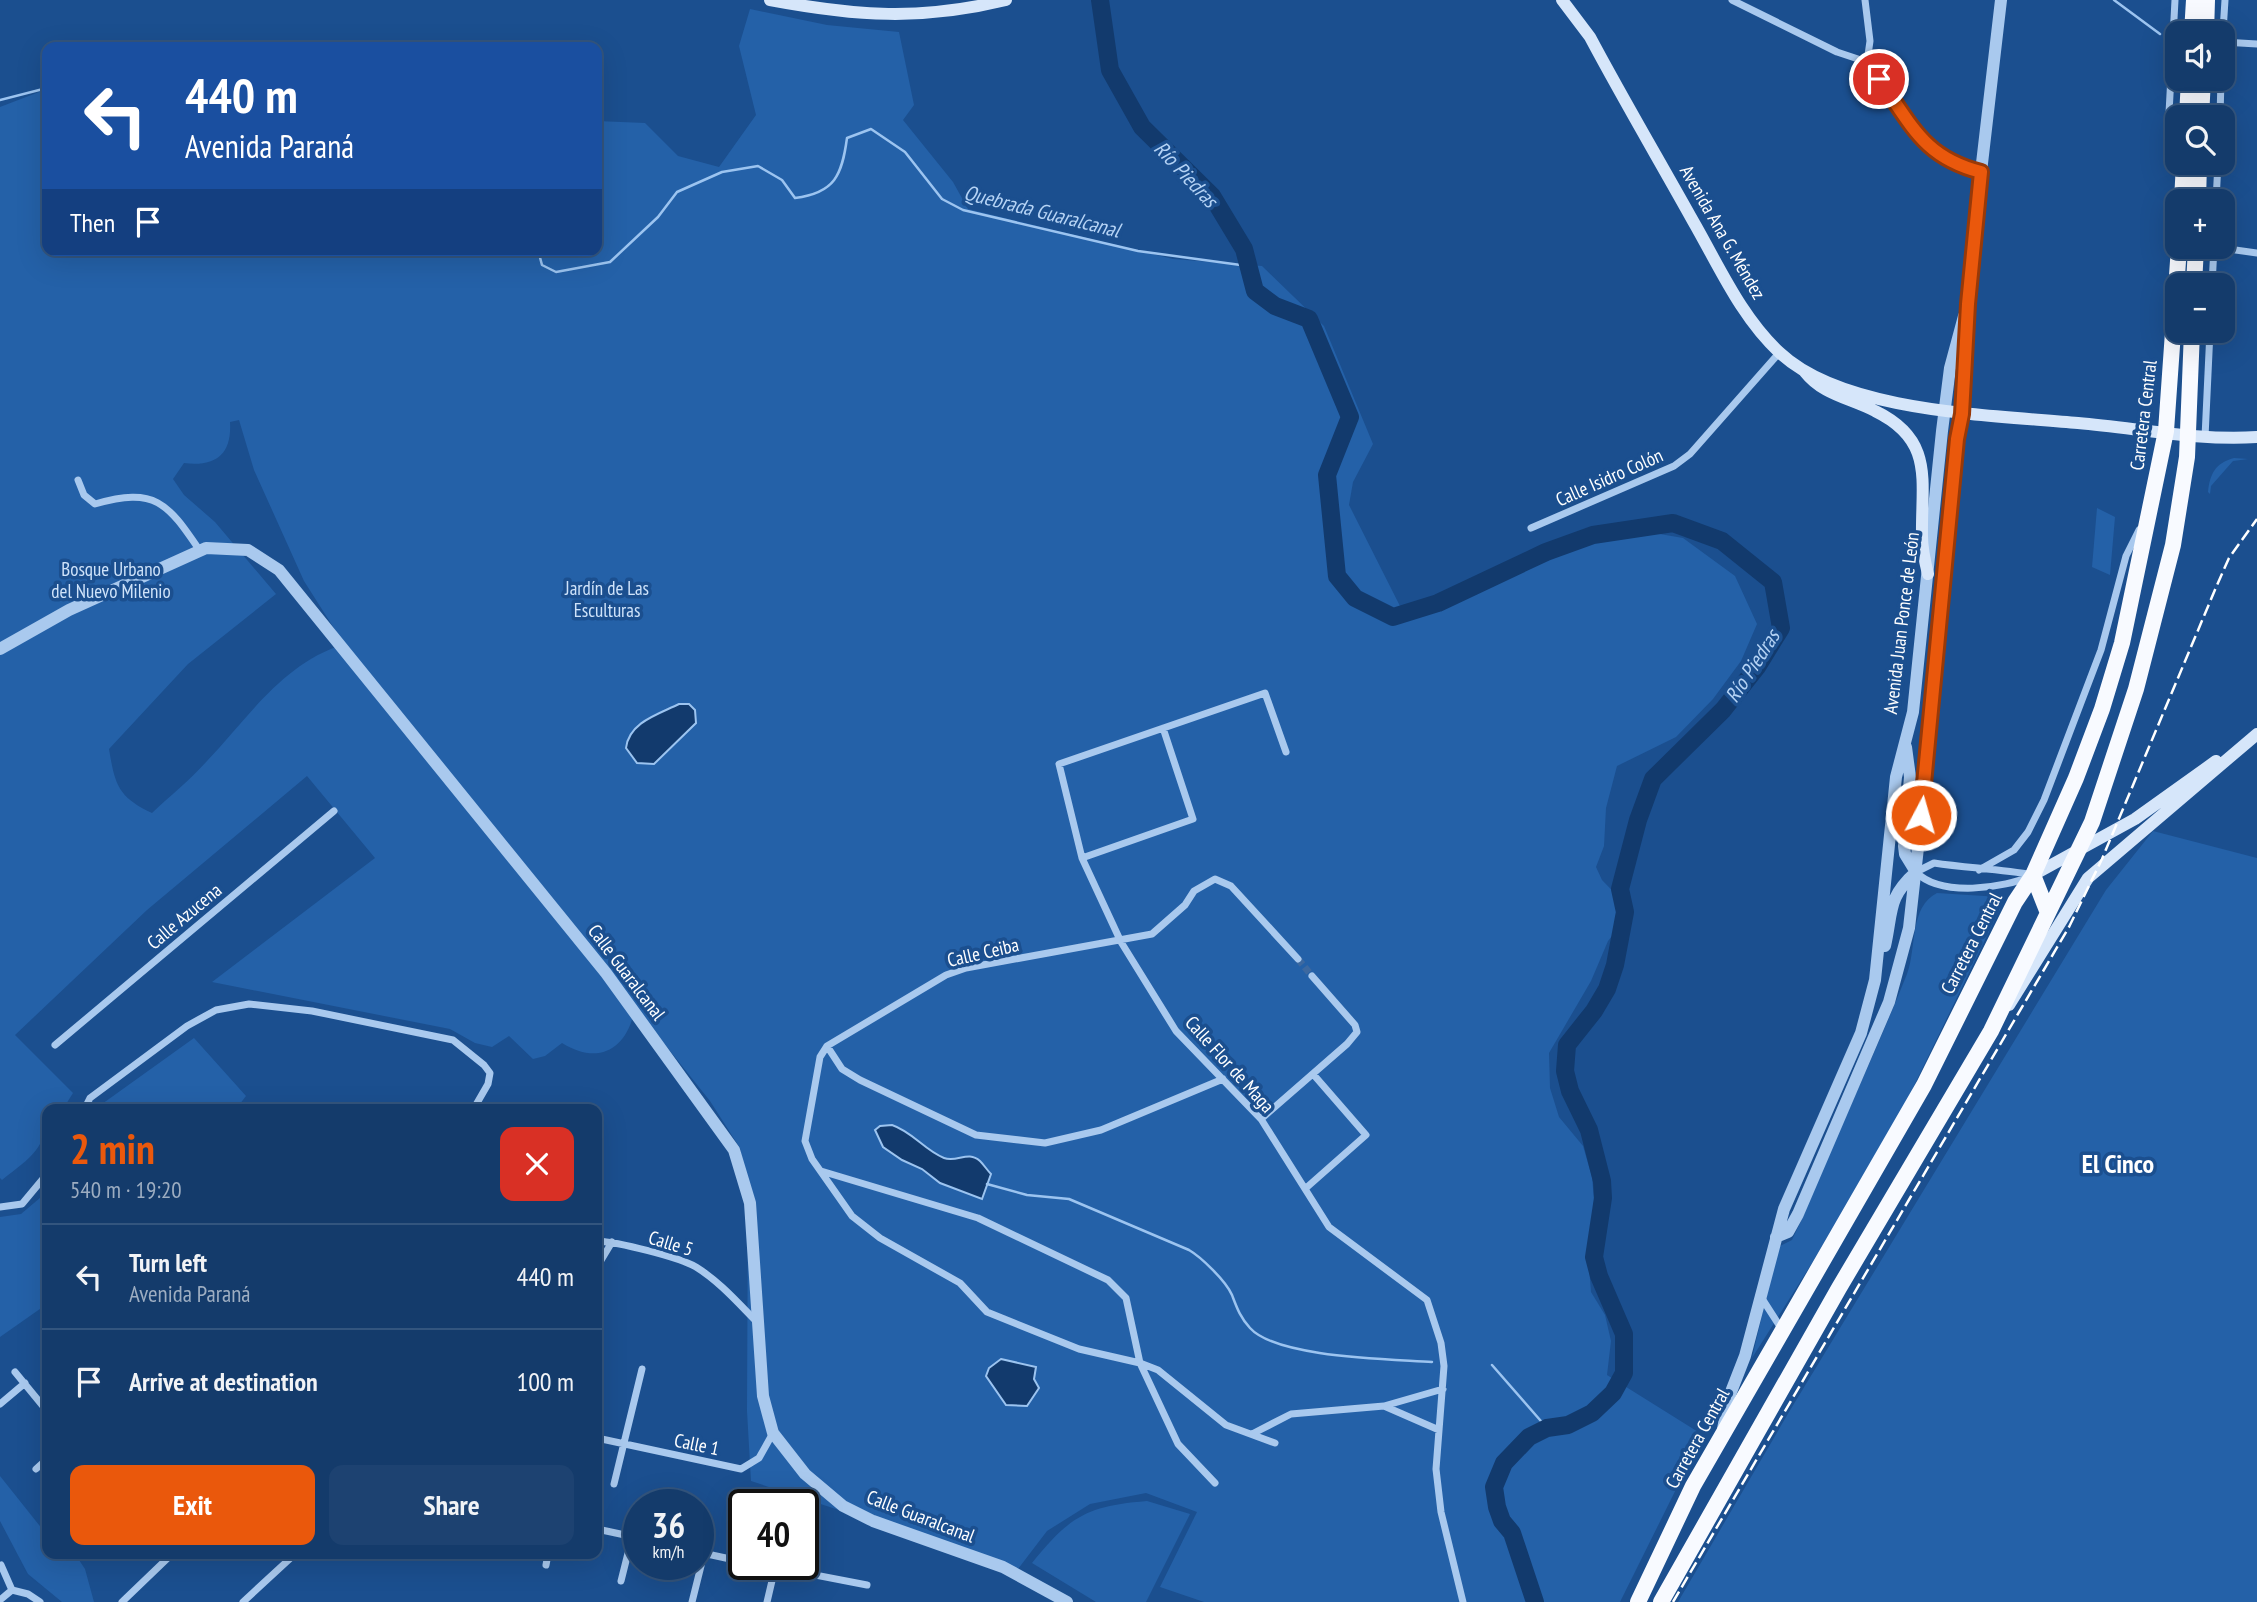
<!DOCTYPE html>
<meta charset="utf-8">
<style>
body{margin:0;font-family:"PT Sans Narrow",sans-serif;background:#1d4271;color:#f1f3f6;height:100vh;display:flex;flex-direction:column;font-size:26px;white-space:nowrap}
*{box-sizing:border-box;margin:0}
p{font-size:23px;color:#9dadc1}
.icon{flex:none;width:38px;height:38px;fill:none;stroke:currentColor;stroke-width:2;stroke-linecap:round;stroke-linejoin:round}
.map{position:relative;flex:1;overflow:hidden}
.sheet{position:absolute;left:42px;top:1104px;width:560px;height:455px;display:flex;flex-direction:column;background:#143b6b;border-radius:14px;box-shadow:0 7px 28px #0002,0 0 0 2px #33557e}
.sheet>*{flex:none}
.guide{position:absolute;left:42px;top:42px;width:560px;height:214px;border-radius:14px;box-shadow:0 7px 28px #0002,0 0 0 2px #33557e;background:#1a4fa0;color:#fff;overflow:hidden}
.buttons{position:absolute;left:2165px;top:21px;display:grid;gap:14px}
.buttons a{display:grid;place-items:center;width:70px;height:70px;border-radius:14px;background:#143b6b;box-shadow:0 7px 28px #0002,0 0 0 2px #33557e;font-size:35px}
.speed{position:absolute;left:623px;top:1489px;display:flex;gap:14px;font-size:35px;font-weight:700;text-align:center}
.speed>*{display:grid;place-content:center;width:91px;height:91px;border-radius:50%;background:#143b6b;box-shadow:0 7px 28px #0002,0 0 0 2px #33557e;line-height:1}
.speed small{font-size:18px;font-weight:400}
.speed .limit{border:4px solid #111;border-radius:10px;background:#fff;color:#111}
.pin{position:absolute;display:grid;place-items:center;width:60px;height:60px;color:#fff;margin:-30px;border:4px solid #fff;border-radius:50%;box-shadow:0 2px 7px #0007}
.me{position:absolute;width:77px;margin:-38px;rotate:6deg;stroke-linejoin:round;filter:drop-shadow(0 0 5px #0008)}
.turn{display:flex;align-items:center;gap:24px;height:147px;padding:0 28px;font-size:32px}
.turn .icon{width:91px;height:91px;stroke-width:2.5}
.turn b{display:block;font-size:49px;line-height:60px}
.then{display:flex;align-items:center;height:66px;padding:0 28px;background:#0003;gap:14px;font-size:26px}
.round{display:grid;place-items:center;flex:none;width:74px;height:74px;border-radius:14px;background:#1d4271}
.head{display:flex;align-items:center;justify-content:space-between;height:119px;padding:0 28px}
h1{font-size:42px;font-weight:700;line-height:52px;color:#ea580c}
.action{display:flex;gap:14px;margin-top:auto;padding:14px 28px}
.action a{flex:1;height:80px;border-radius:14px;background:#ea580c;color:#fff;font-size:28px;font-weight:700;line-height:80px;text-align:center}
.action a+a{background:#1d4271;color:#f1f3f6}
ul{padding:0;list-style:none}
li{display:flex;align-items:center;gap:21px;height:105px;padding:0 28px;border-top:2px solid #33557e}
li div{flex:1}
li b{display:block;font-size:26px}
li em{font-style:normal}
.map>svg:first-child{display:block}
.green{fill:#2461a8;fill-rule:evenodd}
.water{fill:#123a6d;stroke:#9cc4f0;stroke-width:2}
.lines{fill:none;stroke-linecap:round;stroke-linejoin:round}
.stream{stroke:#9cc4f0;stroke-width:2.5}
.river{stroke:#123a6d;stroke-width:18}
.minor-tunnel{stroke:#3d69a0;stroke-width:7;stroke-dasharray:7 3.5;stroke-linecap:butt}
.minor{stroke:#a9c9ee;stroke-width:7}
.tertiary{stroke:#a9c9ee;stroke-width:12}
.secondary{stroke:#d6e6fa;stroke-width:12}
.trunk{stroke:#f8faff;stroke-width:16}
.rail{stroke:#fff;stroke-width:2.5;stroke-dasharray:12 5;stroke-linecap:butt}
.route-casing{stroke:#983908;stroke-width:18}
.route{stroke:#ea580c;stroke-width:12}
.labels{text-anchor:middle;dominant-baseline:central;stroke-width:7;stroke-linejoin:round;paint-order:stroke}
.street-label{font-size:19px;fill:#fff;stroke:#1b4f8f}
.park-label{font-size:19px;fill:#cfe3fa;stroke:#1b4f8f}
.water-label{font-size:21px;font-style:italic;fill:#b5d3f5;stroke:#1b4f8f}
.district-label{font-size:26px;font-weight:bold;fill:#fff;stroke:#1b4f8f}
</style>
<div class="map">
<svg width="2257" height="1602" viewBox="0 0 2257 1602">
<rect width="100%" height="100%" fill="#1b4f8f"/>
<path class="green" d="M750,9l77,16 72,7 15,73 -11,15 50,62 15,27 205,50 89,7 62,60 49,118 -20,38 -4,23 54,107 12,-3 132,-61 72,-21 64,11 52,38 22,48 -16,37 -28,38 -37,38 -59,29 -11,42 -2,38 -8,21 6,13 30,31 -24,30 -17,40 -42,72 1,35 9,29 24,29 9,31 2,23 -6,54 3,38 14,23 6,26 -4,34 96,60 -83,167h-416l-44,-15 37,-75 -51,-19 -56,11 -43,27 -29,38 -267,-88 -4,-70 1,-213 -8,-50 -30,-47 -75,-94c-7,42 -36,59 -73,36l-17,13 -12,3 -24,-23 -17,11 -17,-4 -25,-14 -238,-47 163,-124 -68,-82 -160,134 -132,125 58,58 -10,16 -16,1c0,39 -16,47 -45,70l-2,-2v-1071l47,-18v161h550v-129l48,2 33,33 41,11 37,-52 -17,-69zM239,420l15,50 50,111 40,63c-62,20 -95,73 -137,117 -17,19 -37,35 -55,52 -34,-16 -37,-28 -43,-64l79,-85 88,-70 -61,-72 -31,-27 -11,-16 11,-16c32,4 48,-9 46,-41z
M2234,458l14,1 -15,2 -22,25 -1,8 -2,-2c2,-18 7,-29 26,-34z
M2097,508l18,9 -5,58 -18,-8z
M2153,831l104,27v744h-579l111,-190 317,-522z
M1937,893l63,4 3,6 -95,195 -96,165 -60,95 26,-111 14,-7 10,-21c33,-82 72,-162 105,-245 10,-26 2,-67 30,-81z
M194,1038l52,58 -10,13h-141z
M47,1192v112l-47,33v-120l21,-3z
M0,1476l47,59v19h28l10,15 9,33h-32l-34,-28 -28,-53z
M1147,1501l43,13 -44,88h-50l-64,-39c38,-47 55,-57 115,-62z"/>
<path class="water" d="M679,704h10l6,6 1,13 -42,41 -17,-1 -11,-15c3,-26 33,-34 53,-44z
M892,1125c21,7 32,25 52,33 13,5 24,-8 36,3 4,4 7,9 11,13l-9,25 -42,-16 -18,-14 -20,-9 -19,-13 -8,-17 5,-4z
M1001,1359l35,8 -2,12 5,9 -12,18 -21,-1 -20,-29 3,-8z"/>
<g class="lines">
<path class="stream" d="M2114,0l46,34
M0,100l47,-12
M538,250l4,15 14,7 54,-10 48,-45 19,-25 45,-20 36,-6 24,14 13,18c40,-5 47,-23 52,-60l24,-9 34,23 37,47 21,11 175,41 110,15
M987,1184l40,11 42,4 120,51c12,7 37,31 43,45 5,13 8,22 18,33 27,30 141,31 182,34
M1492,1365l55,63"/>
<path class="river" d="M1100,0l10,70 32,57 70,69 32,53 11,42 20,15 34,13 41,98 -23,58 10,101 18,22 38,19 45,-14 108,-51 47,-17 80,-12 49,18 51,41 8,46 -24,39 -34,43 -70,69 -15,41 -18,69 5,23 -10,53 -8,24 -13,22 -27,34 -2,26 5,20 19,39 13,51 1,17 -9,59 5,19 25,58v39l-11,20 -21,20 -24,12 -21,3 -18,9 -25,26 -10,24 3,20 5,14 10,12 23,69"/>
<path class="minor-tunnel" d="M1298,959l14,17"/>
<path class="minor" d="M1732,0l105,52 30,10
M1865,0l5,41 -3,21 61,87 25,16 28,7
M2175,0l-8,151 10,2
M2223,42l34,2
M2222,47l3,-47
M2220,117l1,-38
M2216,201l2,-38
M2214,247l43,6
M2212,285l2,-38
M2205,437l5,-106
M78,480l6,15 11,9c60,-17 72,-2 105,47
M1531,528l143,-62 16,-12 89,-101
M1286,752l-21,-59 -206,71 23,94 39,84 55,89 85,88 68,108 98,73 14,43 3,23 -8,103 5,43 22,90
M1082,858l111,-39 -30,-91
M1934,863c33,5 66,6 99,12 -29,14 -93,22 -117,-3z
M1979,870l35,-20 14,-18 16,-32 57,-150 25,-94 13,-26
M55,1045l279,-234
M827,1046l15,23 18,11 116,55 69,8 56,-13 122,-51
M84,1110l6,-12 97,-72 29,-16 33,-6 63,7 141,29 31,25 6,8 -2,11 -15,26
M1261,1119l86,-75 10,-12 -2,-7 -43,-49
M821,1171l157,47 130,62 18,18 14,65 18,7 68,55 49,18
M1306,1188l60,-53 -53,-61
M0,1207l22,-3 25,-30
M597,1241c21,1 82,16 99,26 24,15 42,36 61,55
M597,1267l15,-25
M1761,1297l20,31
M15,1372l32,39
M0,1404l25,-21
M1384,1406l59,-17
M1252,1434l39,-20 93,-8 55,24
M597,1438l144,31 18,-11 14,-25
M36,1469l11,-10
M1215,1483l-37,-39 -38,-81 -61,-14 -92,-37 -27,-29 -80,-45 -28,-22 -40,-57 -7,-18 15,-84 7,-11 119,-71 20,-7 186,-34 33,-29 9,-14 21,-12 16,7 67,73
M614,1484l28,-115
M597,1529l42,9
M698,1552l46,10
M758,1564l109,21
M1,1565l11,25
M546,1565l2,-11
M621,1581l11,-44
M12,1590l16,4 12,8
M0,1600l12,-10
M122,1602l50,-48
M243,1602l52,-48
M692,1602l12,-48
M767,1602l8,-34"/>
<path class="tertiary" d="M0,649l69,-39 137,-62 42,2 31,20 327,403 128,177 16,53 13,193 10,37 32,41 38,32 30,15 130,46 64,35
M1906,747l4,30 -6,69 1,8 11,18
M1885,946c8,-35 2,-48 31,-74
M1776,1237l12,-5 10,-18 91,-212 20,-74 24,-214 24,-275 5,-25 12,-182 27,-232
M1723,1429l6,-32 16,-41 39,-147 77,-176 14,-53 21,-203 17,-65 29,-281 8,-63 14,-52"/>
<path class="secondary" d="M770,0c86,16 151,21 236,0
M1562,0l28,37c33,62 69,123 103,184 26,45 48,96 87,132 64,60 214,62 298,70 60,5 119,18 179,14
M1805,372c18,23 45,26 70,39 60,29 46,70 47,125 0,13 3,26 6,38
M2033,875l102,-56 81,-58
M2009,1005l79,-127 169,-144"/>
<path class="trunk" d="M2192,33l2,-33
M2206,33l1,-33
M2187,117l2,-38
M2201,117l2,-38
M2182,201l2,-38
M2198,201l1,-38
M2194,285l2,-38
M2033,875l15,38
M1638,1602l55,-116 231,-401 91,-183 18,-27 43,-97 26,-69 20,-66 44,-212 13,-184
M1661,1602l178,-314 152,-257 101,-209 44,-133 37,-144 14,-88 5,-126"/>
<path class="rail" d="M1673,1602l396,-675 33,-68 115,-274 12,-27 28,-39"/>
</g>
<g class="lines">
<g class="route-casing">
<path id="route" d="M1879,79c33,46 44,78 102,93l-13,132 -6,110 -5,25 -36,376"/>
</g>
<use href="#route" class="route"/>
</g>
<g class="labels">
<g class="street-label">
<text transform="translate(1723 232) rotate(60)">Avenida Ana G. Méndez</text>
<text transform="translate(2143 415) rotate(-83)">Carretera Central</text>
<text transform="translate(1609 477) rotate(-24)">Calle Isidro Colón</text>
<text transform="translate(1901 623) rotate(-83)">Avenida Juan Ponce de León</text>
<text transform="translate(184 916) rotate(-40)">Calle Azucena</text>
<text transform="translate(1971 943) rotate(-63)">Carretera Central</text>
<text transform="translate(983 952) rotate(-13)">Calle Ceiba</text>
<text transform="translate(627 972) rotate(53)">Calle Guaralcanal</text>
<text transform="translate(1230 1064) rotate(48)">Calle Flor de Maga</text>
<text transform="translate(671 1243) rotate(17)">Calle 5</text>
<text transform="translate(1697 1438) rotate(-61)">Carretera Central</text>
<text transform="translate(697 1444) rotate(12)">Calle 1</text>
<text transform="translate(921 1516) rotate(21)">Calle Guaralcanal</text>
</g>
<g class="park-label">
<text x="111" y="569">Bosque Urbano<tspan x="111" dy="22">del Nuevo Milenio</tspan></text>
<text x="607" y="588">Jardín de Las<tspan x="607" dy="22">Esculturas</tspan></text>
</g>
<g class="water-label">
<text transform="translate(1186 174) rotate(47)">Río Piedras</text>
<text transform="translate(1042 211) rotate(14)">Quebrada Guaralcanal</text>
<text transform="translate(1752 666) rotate(-57)">Río Piedras</text>
</g>
<g class="district-label">
<text x="2118" y="1163">El Cinco</text>
</g>
</g>
</svg>
<div class="buttons">
<a><svg class="icon" aria-label="sound" viewBox="0 0 24 24"><path d="M4 9h4l5-4v14l-5-4H4zM17 9q2 3 0 6"/></svg></a>
<a><svg class="icon" aria-label="search" viewBox="0 0 24 24"><circle cx="10" cy="10" r="6"/><path d="M15 15l6 6"/></svg></a>
<a>+</a>
<a>−</a>
</div>
<div class="speed"><div>36<small>km/h</small></div><div class="limit">40</div></div>
<div class="pin" style="left:1879px;top:79px;background:#d93025"><svg class="icon" aria-label="arrive" viewBox="0 0 24 24"><path d="M6 21V4h12l-3 4 3 4H6"/></svg></div>
<svg class="me" style="left:1921px;top:815px" viewBox="-20 -20 40 40"><circle r="17" fill="#ea580c" stroke="#fff" stroke-width="3"/><path d="M0-11L8 9 0 5-8 9z" fill="#fff"/></svg>
<div class="guide">
<div class="turn"><svg class="icon" aria-label="left" viewBox="0 0 24 24"><path d="M17 20v-9H6M10 6l-5 5 5 5"/></svg><div><b>440 m</b>Avenida Paraná</div></div>
<div class="then">Then<svg class="icon" aria-label="arrive" viewBox="0 0 24 24"><path d="M6 21V4h12l-3 4 3 4H6"/></svg></div>
</div>
<section class="sheet">
<div class="head"><div><h1>2 min</h1><p>540 m · 19:20</p></div><a class="round" style="background:#d93025;color:#fff"><svg class="icon" aria-label="close" viewBox="0 0 24 24"><path d="M6 6l12 12M18 6L6 18"/></svg></a></div>
<ul>
<li><svg class="icon" aria-label="left" viewBox="0 0 24 24"><path d="M17 20v-9H6M10 6l-5 5 5 5"/></svg><div><b>Turn left</b><p>Avenida Paraná</p></div><em>440 m</em></li>
<li><svg class="icon" aria-label="arrive" viewBox="0 0 24 24"><path d="M6 21V4h12l-3 4 3 4H6"/></svg><div><b>Arrive at destination</b></div><em>100 m</em></li>
</ul>
<div class="action"><a>Exit</a><a>Share</a></div>
</section>
</div>
